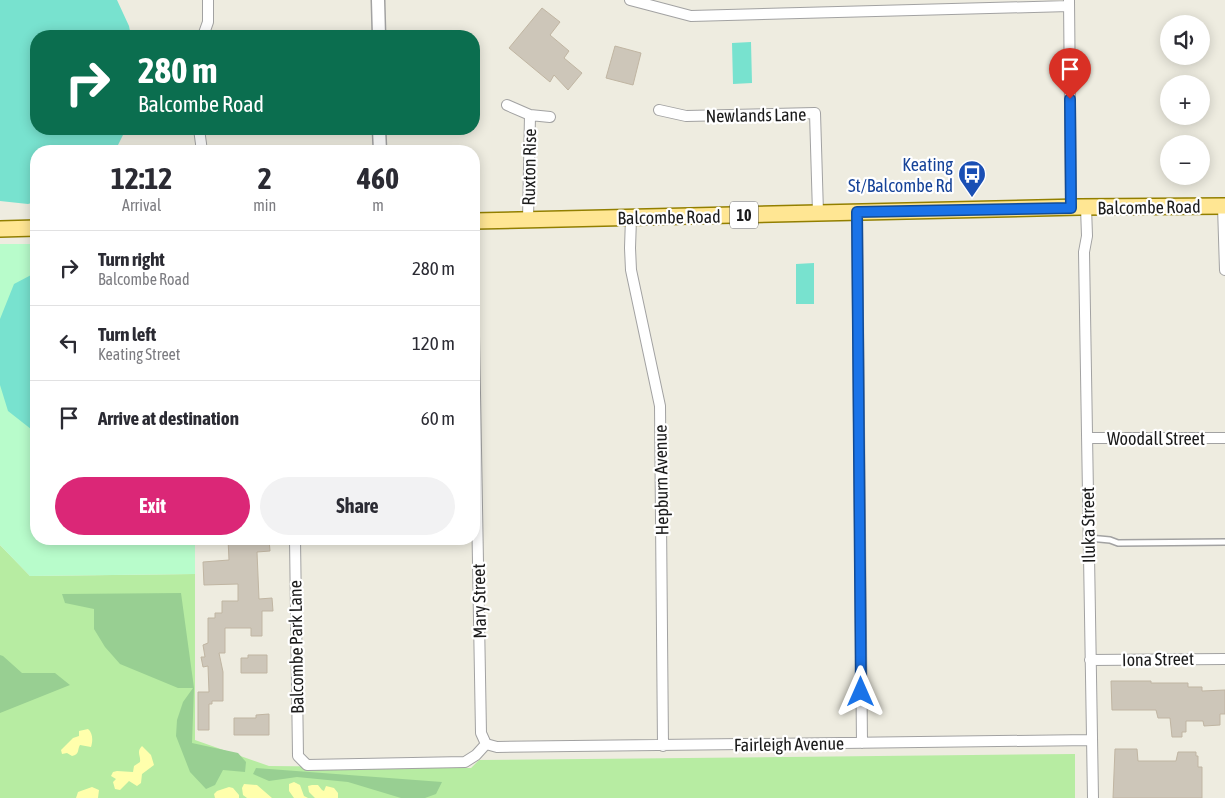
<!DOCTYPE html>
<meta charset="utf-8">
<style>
body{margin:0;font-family:"Asap Condensed",sans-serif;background:#f2f2f3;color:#2b2b33;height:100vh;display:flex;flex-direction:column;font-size:19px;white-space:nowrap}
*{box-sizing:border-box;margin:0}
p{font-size:16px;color:#7c7c81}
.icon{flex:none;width:28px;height:28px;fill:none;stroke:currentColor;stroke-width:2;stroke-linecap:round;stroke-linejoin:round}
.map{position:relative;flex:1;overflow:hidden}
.sheet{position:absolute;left:30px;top:145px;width:450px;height:400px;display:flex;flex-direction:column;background:#fff;border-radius:20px;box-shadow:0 2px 12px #0003}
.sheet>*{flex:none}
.hud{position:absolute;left:30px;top:30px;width:450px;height:105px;border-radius:20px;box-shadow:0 2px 12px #0003;background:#0b6e4f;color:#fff;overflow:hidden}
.controls{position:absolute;left:1160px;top:15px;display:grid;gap:10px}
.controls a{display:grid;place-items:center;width:50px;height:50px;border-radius:50%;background:#fff;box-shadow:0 2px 12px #0003;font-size:25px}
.pin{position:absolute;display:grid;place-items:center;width:42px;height:42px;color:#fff;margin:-51px -21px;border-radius:50% 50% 50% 0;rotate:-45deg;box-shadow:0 0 5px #0007}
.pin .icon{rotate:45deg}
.me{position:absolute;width:55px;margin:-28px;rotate:0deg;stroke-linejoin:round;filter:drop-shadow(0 0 4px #0008)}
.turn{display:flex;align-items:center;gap:18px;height:105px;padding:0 25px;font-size:22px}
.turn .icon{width:65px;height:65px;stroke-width:2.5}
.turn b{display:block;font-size:35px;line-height:42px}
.eta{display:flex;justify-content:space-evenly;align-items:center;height:85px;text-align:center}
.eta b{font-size:30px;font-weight:700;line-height:35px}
.button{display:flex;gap:10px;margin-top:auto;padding:10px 25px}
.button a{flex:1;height:58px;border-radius:30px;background:#db2777;color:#fff;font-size:20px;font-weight:700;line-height:58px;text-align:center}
.button a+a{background:#f2f2f3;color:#2b2b33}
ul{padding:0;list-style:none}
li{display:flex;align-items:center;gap:15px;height:75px;padding:0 25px;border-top:1px solid #e1e1e2}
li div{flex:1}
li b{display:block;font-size:19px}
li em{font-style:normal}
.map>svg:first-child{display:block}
.grass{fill:#b7eca2}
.forest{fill:#98cf92}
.sand{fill:#ffffac}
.park{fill:#b8fccb}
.pitch{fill:#78e2cf}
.building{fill:#cdc6b9;stroke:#c0b5a2}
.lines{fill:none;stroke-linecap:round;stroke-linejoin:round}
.service-casing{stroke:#a2a2a2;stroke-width:8}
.minor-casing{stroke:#a2a2a2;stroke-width:12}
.tertiary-casing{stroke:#a2a2a2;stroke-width:15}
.primary-casing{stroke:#927f00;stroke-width:18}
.service{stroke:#fff;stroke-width:5}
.minor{stroke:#fff;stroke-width:10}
.tertiary{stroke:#fff;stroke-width:12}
.primary{stroke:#ffe693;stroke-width:15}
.route-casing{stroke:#114b97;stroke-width:12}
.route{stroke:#1a73e8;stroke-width:9}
.labels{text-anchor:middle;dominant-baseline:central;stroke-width:4.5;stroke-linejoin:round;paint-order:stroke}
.shield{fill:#fff;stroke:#5f5f5f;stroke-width:1}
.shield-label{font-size:16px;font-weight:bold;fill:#1b1b1b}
.street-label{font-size:18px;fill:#1b1b1b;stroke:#fff}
.transit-label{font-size:18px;fill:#164399;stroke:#fff;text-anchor:end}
</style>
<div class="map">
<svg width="1225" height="798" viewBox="0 0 1225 798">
<rect width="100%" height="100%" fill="#eeece0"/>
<path class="grass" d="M0,545l30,31 165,-2v166l74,26 202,2 8,-8 596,-6v44h-1075z"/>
<path class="forest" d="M181,593l13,95 -2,55 46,10 8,9 -1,10 -22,-2 -8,15 -9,4 -16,-17 -14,-36 1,-16 6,-18 10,-14h-15l-58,-24 -15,-17 -11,-18v-20l-29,-6 -3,-9z
M0,655l3,1 19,17h33l15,12 -70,28z
M256,768l186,14 -6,12 -11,4h-24l-53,-16 -51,-5 -28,4 -16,-7z"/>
<path class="sand" d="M88,729c5,4 5,12 3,18l-11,-2c-3,5 0,9 -8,11l-5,-3 -5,1 -1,-4 12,-12 6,-2v-5z
M142,746l9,9 3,10 -12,9 -1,9 -4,3 -8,-5 -9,9 -5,-1 -2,-7 3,-3 -5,-3 2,-4 4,-1 16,1 1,-6 6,-4c1,-6 -4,-10 2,-16z
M294,782l6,3 4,11 4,2h-14l-5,-7v-7z
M244,784l13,1 15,13h-25l-4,-3 -1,-7z
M312,785h6l4,5 2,1 2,-5 8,2 4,5v5h-23l-6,-6 -1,-6z
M92,787l7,3 -1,8h-22l2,-6z
M229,787l4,1 6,7v3h-24l-1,-4 3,-3z"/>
<path class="park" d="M0,244h36v295h159v35l-165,2 -30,-31z"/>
<path class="pitch" d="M0,0h117l12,26 2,10h-95v93h90l-11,22h-79v51l-8,2 -28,-3z
M751,42l1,41 -19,1 -1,-41z
M814,263v41h-18v-40z
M33,274h3v159l-28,-22 -8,-26v-66l14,-35z"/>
<path class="building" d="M542,8l18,14 -10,13 19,16 -5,7 18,15 -14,17 -14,-15 -4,7 -41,-34z
M615,46l26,7 -8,32 -27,-7z
M228,539h41l1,12 -13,1 2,47 13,-1 1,13h-11v25h-11v-8h-26v25h-6l4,19v29h-11v3h-3v26h-11v-38h11l-1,-26 -5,1 -2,-10h4l-2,-12 5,-2v-25h7v-5h7v-12h16v-17l-34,1 -1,-23 26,-2z
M248,655h19v18h-26v-15h7z
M1111,681h40v2h37v4h14v4l23,-1v24h-5v11l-16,1 -1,-5h-17v11h-4v5h-10l-2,-19h-12l-2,-8h-44z
M269,714v21h-35v-17h22v-3z
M1115,749h22l1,12h38l2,-9h18v4h2v11h4v31h-89z"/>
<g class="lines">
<g class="service-casing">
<path id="service" d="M1089,538l21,2 8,3 107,-1"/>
</g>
<g class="minor-casing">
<path id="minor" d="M630,0l61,16 378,-10
M1069,0l2,208
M203,36l5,-14v-22
M507,105l23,10
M659,110l27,6 129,-3 3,100
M199,129l3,22
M1223,206l2,64
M1086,207l1,29 -3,16 9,546
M857,212l5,531
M631,218l-1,30 1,22 29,136 3,340
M528,220l2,-105 20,2
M474,336l7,397 5,11
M1087,438h138
M295,539l3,217 9,9 158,-3 11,-7 10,-11
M1090,660l135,-1
M486,744l11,3 594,-7"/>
</g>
<g class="tertiary-casing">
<path id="tertiary" d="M378,0l1,36
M379,129l1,22"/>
</g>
<g class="primary-casing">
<path id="primary" d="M474,221l606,-14 145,-1
M0,229l36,-1"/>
</g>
<use href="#service" class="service"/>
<use href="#minor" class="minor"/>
<use href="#tertiary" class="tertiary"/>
<use href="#primary" class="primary"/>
</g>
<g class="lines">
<g class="route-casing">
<path id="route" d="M861,692l-4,-480 214,-4 -1,-109"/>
</g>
<use href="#route" class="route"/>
</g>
<defs>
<g id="bus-pin" transform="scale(1.4375)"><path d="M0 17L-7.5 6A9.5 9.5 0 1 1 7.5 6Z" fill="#1a4fb4" stroke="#fff"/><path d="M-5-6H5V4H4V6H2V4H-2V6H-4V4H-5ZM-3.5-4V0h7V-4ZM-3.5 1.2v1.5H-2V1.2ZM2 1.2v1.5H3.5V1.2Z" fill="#fff"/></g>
</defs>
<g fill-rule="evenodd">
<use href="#bus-pin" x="972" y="174"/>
</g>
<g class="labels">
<rect class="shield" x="730" y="201.5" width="28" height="27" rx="4"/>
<g class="shield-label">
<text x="744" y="215">10</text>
</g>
<g class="street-label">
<text transform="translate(756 115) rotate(-1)">Newlands Lane</text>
<text transform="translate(529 167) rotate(-89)">Ruxton Rise</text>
<text transform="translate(1149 207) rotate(-1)">Balcombe Road</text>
<text transform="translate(669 217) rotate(-1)">Balcombe Road</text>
<text x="1156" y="438">Woodall Street</text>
<text transform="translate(661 480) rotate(-91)">Hepburn Avenue</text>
<text transform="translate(1088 525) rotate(-91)">Iluka Street</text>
<text transform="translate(479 601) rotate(-91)">Mary Street</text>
<text transform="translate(296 647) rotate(-91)">Balcombe Park Lane</text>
<text transform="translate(1158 659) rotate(-1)">Iona Street</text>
<text transform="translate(789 744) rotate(-1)">Fairleigh Avenue</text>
</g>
<g class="transit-label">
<text x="953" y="164">Keating<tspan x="953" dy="21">St/Balcombe Rd</tspan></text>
</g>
</g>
</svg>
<div class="controls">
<a><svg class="icon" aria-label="sound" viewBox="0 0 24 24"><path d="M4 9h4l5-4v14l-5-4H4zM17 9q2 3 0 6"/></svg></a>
<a>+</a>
<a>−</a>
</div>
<div class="pin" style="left:1070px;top:99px;background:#d93025"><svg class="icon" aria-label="arrive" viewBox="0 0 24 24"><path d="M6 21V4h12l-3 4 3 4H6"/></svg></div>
<svg class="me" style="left:861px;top:692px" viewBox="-20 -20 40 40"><path d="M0-17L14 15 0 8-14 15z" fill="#1a73e8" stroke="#fff" stroke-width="4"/></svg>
<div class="hud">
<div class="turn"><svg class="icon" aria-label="right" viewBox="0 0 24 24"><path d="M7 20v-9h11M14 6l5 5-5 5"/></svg><div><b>280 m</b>Balcombe Road</div></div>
</div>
<section class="sheet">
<div class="eta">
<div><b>12:12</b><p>Arrival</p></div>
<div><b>2</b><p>min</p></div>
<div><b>460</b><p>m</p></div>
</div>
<ul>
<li><svg class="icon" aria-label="right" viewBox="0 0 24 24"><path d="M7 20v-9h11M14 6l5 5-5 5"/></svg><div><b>Turn right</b><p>Balcombe Road</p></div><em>280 m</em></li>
<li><svg class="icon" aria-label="left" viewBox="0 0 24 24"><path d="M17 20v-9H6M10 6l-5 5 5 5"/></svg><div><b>Turn left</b><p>Keating Street</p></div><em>120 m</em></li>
<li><svg class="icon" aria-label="arrive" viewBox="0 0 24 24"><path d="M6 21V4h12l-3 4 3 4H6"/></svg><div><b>Arrive at destination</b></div><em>60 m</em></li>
</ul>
<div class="button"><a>Exit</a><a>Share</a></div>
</section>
</div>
